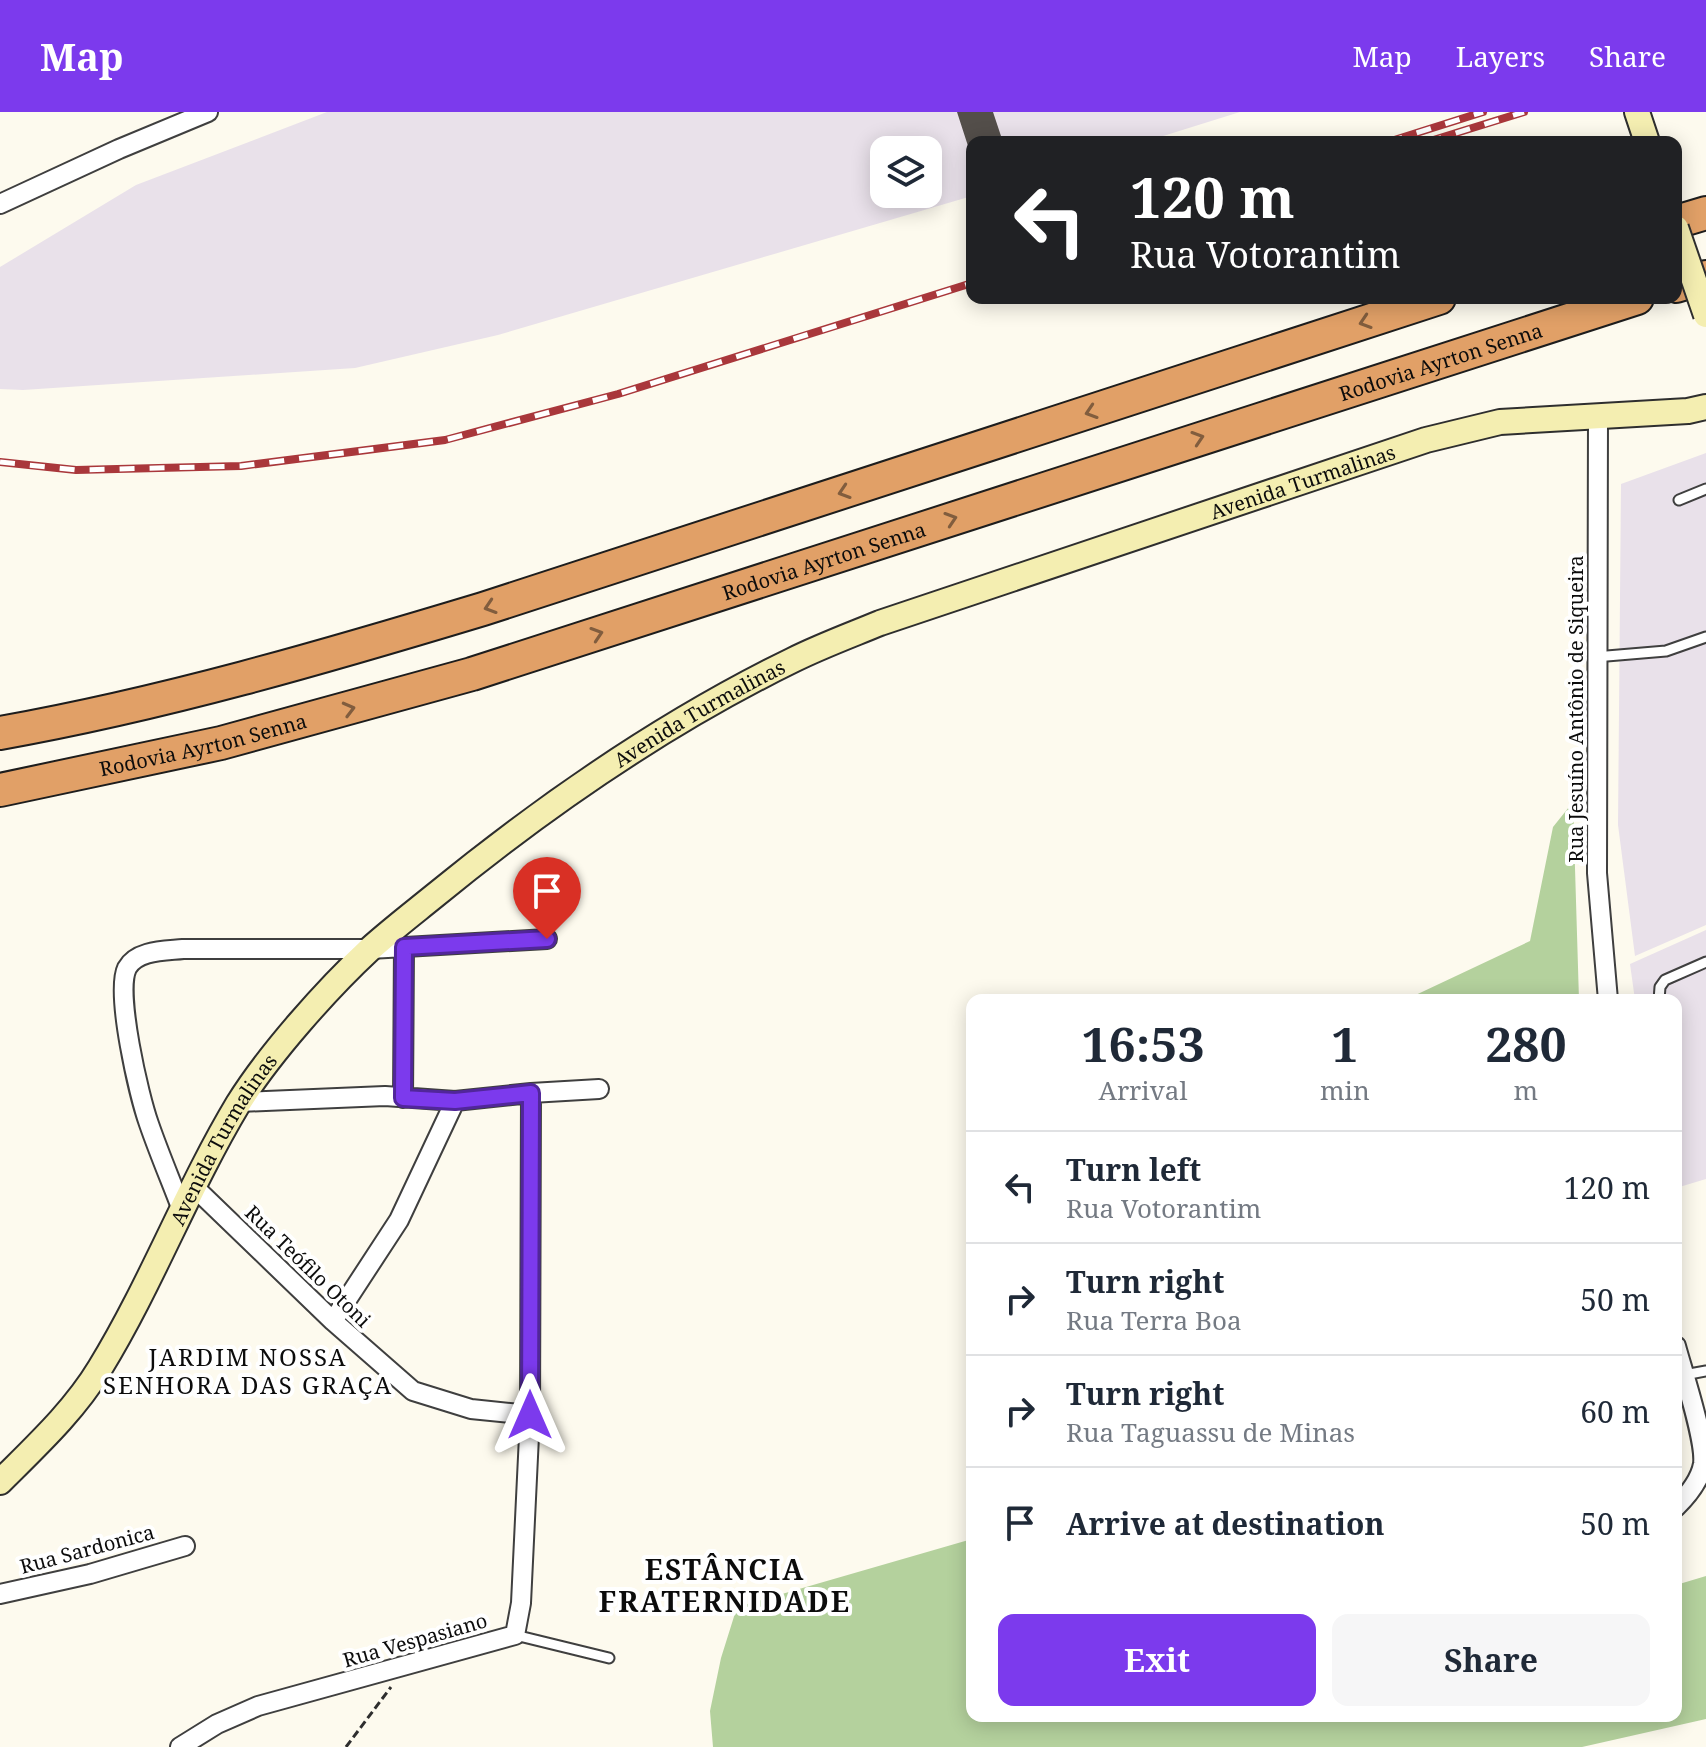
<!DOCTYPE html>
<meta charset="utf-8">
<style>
body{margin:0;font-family:"Noto Serif",serif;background:#f6f6f7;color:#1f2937;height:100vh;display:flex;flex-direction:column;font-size:30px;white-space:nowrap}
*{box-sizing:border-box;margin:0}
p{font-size:26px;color:#747a83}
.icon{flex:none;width:44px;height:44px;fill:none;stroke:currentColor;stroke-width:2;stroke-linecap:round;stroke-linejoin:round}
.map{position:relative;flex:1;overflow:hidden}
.details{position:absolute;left:966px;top:882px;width:716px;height:728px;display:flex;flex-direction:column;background:#fff;border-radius:16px;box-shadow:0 4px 20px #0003}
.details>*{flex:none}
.banner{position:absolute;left:966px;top:24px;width:716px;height:168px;border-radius:16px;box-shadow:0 4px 20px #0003;background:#202124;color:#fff;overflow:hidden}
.fabs{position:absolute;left:870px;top:24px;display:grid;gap:16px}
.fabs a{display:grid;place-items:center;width:72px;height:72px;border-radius:16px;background:#fff;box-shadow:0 4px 20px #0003;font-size:40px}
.pin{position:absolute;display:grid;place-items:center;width:68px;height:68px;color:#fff;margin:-82px -34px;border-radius:50% 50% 50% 0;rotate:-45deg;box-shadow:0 0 8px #0007}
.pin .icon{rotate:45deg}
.me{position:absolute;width:88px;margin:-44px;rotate:0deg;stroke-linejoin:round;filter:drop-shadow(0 0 6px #0008)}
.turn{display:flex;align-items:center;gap:28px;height:168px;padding:0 32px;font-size:36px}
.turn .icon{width:104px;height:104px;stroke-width:2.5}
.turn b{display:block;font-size:56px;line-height:68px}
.eta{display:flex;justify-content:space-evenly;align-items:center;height:136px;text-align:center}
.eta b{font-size:48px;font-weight:700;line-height:56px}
.primary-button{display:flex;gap:16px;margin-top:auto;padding:16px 32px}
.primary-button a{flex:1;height:92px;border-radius:16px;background:#7c3aed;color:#fff;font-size:32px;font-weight:700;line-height:92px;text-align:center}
.primary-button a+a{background:#f6f6f7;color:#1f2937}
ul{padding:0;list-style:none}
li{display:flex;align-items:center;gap:24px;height:112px;padding:0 32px;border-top:2px solid #e0e1e3}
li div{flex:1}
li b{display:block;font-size:30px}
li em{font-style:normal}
header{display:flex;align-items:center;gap:48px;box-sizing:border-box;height:112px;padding:0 40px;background:#7c3aed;color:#fff}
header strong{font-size:38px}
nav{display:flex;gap:44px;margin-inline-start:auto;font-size:28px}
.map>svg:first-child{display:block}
.industrial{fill:#e9e1ea;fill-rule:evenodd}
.forest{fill:#b4d19d}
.building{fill:#534e4a}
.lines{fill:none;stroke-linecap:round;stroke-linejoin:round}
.lane-casing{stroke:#3f3f3f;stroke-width:13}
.street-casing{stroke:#3f3f3f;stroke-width:22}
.secondary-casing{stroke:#2e2e2e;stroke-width:28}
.highway-casing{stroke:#1d1d1d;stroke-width:36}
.path{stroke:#2e2e2e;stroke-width:3;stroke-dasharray:8 4;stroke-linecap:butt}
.lane{stroke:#fff;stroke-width:9}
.street{stroke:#fff;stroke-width:18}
.secondary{stroke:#f4eeb1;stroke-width:24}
.highway{stroke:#e1a067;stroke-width:32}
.rail-casing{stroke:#a9373b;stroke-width:8}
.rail{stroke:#fff;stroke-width:5;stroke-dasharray:15;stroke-linecap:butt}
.secondary-bridge-casing{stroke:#2e2e2e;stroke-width:28;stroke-linecap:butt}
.secondary-bridge{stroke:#f4eeb1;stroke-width:24}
.oneway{stroke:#815d3e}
.route-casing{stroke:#51269a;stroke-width:20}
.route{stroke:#7c3aed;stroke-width:14}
.labels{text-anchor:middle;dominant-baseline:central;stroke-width:8;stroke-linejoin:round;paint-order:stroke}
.street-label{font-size:20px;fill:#0c0c0c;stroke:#fff}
.quarter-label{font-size:24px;letter-spacing:2px;fill:#0c0c0c;stroke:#fff}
.district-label{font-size:28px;font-weight:bold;letter-spacing:2px;fill:#0c0c0c;stroke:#fff}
</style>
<header>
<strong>Map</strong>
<nav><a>Map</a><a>Layers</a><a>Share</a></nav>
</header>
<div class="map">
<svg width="1706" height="1635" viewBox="0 0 1706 1635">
<rect width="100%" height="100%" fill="#fdfaee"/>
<path class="industrial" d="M327,0h913l-96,30h-172v54l-474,139 -143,33 -332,22 -23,-1v-122l136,-82zM884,38h44v44h-44z
M1706,341v472l-71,31 -17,-131 3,-341z
M1706,818v249l-30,9v-188h-41l-5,-36z"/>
<path class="forest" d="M1573,690l6,198h-174l125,-59 23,-114z
M972,1427v177h704v-131l30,-9v143l-124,28h-869l-3,-36 11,-53 16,-51z"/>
<path class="building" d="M957,0h36l8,24 -29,6v3l-4,1z"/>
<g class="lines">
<g class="lane-casing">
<path id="lane" d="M1679,388l27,-11
M1595,545l71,-6 40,-14
M1659,888l1,-13 5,-7 41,-18
M1684,1263l22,-4
M515,1523l94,23"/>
</g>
<g class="street-casing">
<path id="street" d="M0,92l119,-55 89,-37
M1598,305l-1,456 11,127
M403,986l1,-151
M240,990l145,-6 70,5 76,-8 68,-4
M193,1074l140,135 80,70 58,18 59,6
M182,1098c-11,-29 -23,-57 -33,-86 -10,-28 -34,-131 -22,-156 10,-18 38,-17 56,-19h187l177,-10
M333,1209l66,-101 56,-119
M1676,1234c7,26 30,95 27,118 -3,17 -16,32 -27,43
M0,1482l90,-20 95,-28
M180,1635l37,-23 41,-18 257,-71 6,-32 9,-188 1,-322"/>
</g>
<g class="secondary-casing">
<g id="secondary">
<path d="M1637,0l10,30"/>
<path id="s1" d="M0,1370c36,-36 74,-71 100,-114 52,-85 87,-179 138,-264 31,-50 89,-115 132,-155 20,-18 42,-35 63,-52 111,-91 231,-174 360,-237 28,-14 58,-25 87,-37l546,-183 74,-18 188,-11 18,-4"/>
</g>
</g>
<g class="highway-casing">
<g id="highway">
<path d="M1676,110l30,-9"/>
<path d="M1676,174l30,-9"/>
<path d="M0,621c163,-29 324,-76 483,-124l956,-311"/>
<path id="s2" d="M0,678l221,-47 251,-69 1165,-376"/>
</g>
</g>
<path class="path" d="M346,1635l45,-60"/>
<use href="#lane" class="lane"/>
<use href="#street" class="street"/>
<use href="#secondary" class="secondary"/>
<use href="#highway" class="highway"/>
<g class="rail-casing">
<path id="rail" d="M1388,30l95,-30
M1427,30l97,-30
M0,350l76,8 165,-4 204,-26 173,-46 354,-111"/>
</g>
<use href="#rail" class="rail"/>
<g class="secondary-bridge-casing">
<path id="secondary-bridge" d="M1676,116l30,87"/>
</g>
<use href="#secondary-bridge" class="secondary-bridge"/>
</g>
<defs><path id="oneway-chevron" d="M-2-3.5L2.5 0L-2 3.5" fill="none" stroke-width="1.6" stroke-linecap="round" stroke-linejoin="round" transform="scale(2)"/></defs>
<g class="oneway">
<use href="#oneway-chevron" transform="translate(1365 210) rotate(162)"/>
<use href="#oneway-chevron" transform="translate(1091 300) rotate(162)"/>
<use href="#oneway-chevron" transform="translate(1198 326) rotate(-18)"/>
<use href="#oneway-chevron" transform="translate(844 380) rotate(162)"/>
<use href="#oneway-chevron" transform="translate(951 407) rotate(-18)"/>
<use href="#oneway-chevron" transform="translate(490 495) rotate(162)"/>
<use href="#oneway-chevron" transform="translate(597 522) rotate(-18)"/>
<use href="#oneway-chevron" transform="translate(349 597) rotate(-15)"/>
</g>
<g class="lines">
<g class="route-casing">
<path id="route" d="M530,1303l1,-322 -76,8 -52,-3 1,-151 143,-8"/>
</g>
<use href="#route" class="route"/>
</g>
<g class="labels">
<g class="street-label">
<text stroke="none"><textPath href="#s2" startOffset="1504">Rodovia Ayrton Senna</textPath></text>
<text stroke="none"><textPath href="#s1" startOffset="1708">Avenida Turmalinas</textPath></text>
<text stroke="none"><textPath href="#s2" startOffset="856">Rodovia Ayrton Senna</textPath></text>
<text transform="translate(1575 597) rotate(-90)">Rua Jesuíno Antônio de Siqueira</text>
<text stroke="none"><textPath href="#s1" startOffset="1060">Avenida Turmalinas</textPath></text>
<text stroke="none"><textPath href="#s2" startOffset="208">Rodovia Ayrton Senna</textPath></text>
<text stroke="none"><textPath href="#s1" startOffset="412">Avenida Turmalinas</textPath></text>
<text transform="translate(308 1154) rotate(44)">Rua Teófilo Otoni</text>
<text transform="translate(87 1437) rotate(-15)">Rua Sardonica</text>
<text transform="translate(415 1528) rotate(-16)">Rua Vespasiano</text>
</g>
<g class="quarter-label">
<text x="248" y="1244">JARDIM NOSSA<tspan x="248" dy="28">SENHORA DAS GRAÇA</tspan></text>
</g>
<g class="district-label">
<text x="725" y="1457">ESTÂNCIA<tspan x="725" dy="32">FRATERNIDADE</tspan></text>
</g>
</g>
</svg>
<div class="fabs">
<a><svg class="icon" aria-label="layers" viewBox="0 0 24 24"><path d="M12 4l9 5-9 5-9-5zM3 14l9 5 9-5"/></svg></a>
</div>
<div class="pin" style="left:547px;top:827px;background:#d93025"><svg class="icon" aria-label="arrive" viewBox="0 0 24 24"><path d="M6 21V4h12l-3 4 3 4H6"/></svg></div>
<svg class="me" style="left:530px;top:1303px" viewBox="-20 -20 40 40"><path d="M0-17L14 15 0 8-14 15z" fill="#7c3aed" stroke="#fff" stroke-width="4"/></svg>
<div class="banner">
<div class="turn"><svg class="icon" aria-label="left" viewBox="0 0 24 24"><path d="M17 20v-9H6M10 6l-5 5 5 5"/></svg><div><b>120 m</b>Rua Votorantim</div></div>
</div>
<section class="details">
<div class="eta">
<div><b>16:53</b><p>Arrival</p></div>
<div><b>1</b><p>min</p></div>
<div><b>280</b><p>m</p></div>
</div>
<ul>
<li><svg class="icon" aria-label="left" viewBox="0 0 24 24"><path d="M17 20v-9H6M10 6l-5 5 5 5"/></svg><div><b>Turn left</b><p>Rua Votorantim</p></div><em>120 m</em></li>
<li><svg class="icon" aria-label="right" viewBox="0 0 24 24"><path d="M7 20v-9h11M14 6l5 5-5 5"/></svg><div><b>Turn right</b><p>Rua Terra Boa</p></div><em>50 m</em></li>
<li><svg class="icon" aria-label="right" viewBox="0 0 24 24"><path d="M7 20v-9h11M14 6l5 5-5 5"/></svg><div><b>Turn right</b><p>Rua Taguassu de Minas</p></div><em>60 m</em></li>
<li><svg class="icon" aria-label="arrive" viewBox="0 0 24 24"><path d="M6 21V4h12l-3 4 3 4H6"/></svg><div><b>Arrive at destination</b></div><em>50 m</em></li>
</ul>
<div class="primary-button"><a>Exit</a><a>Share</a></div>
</section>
</div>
